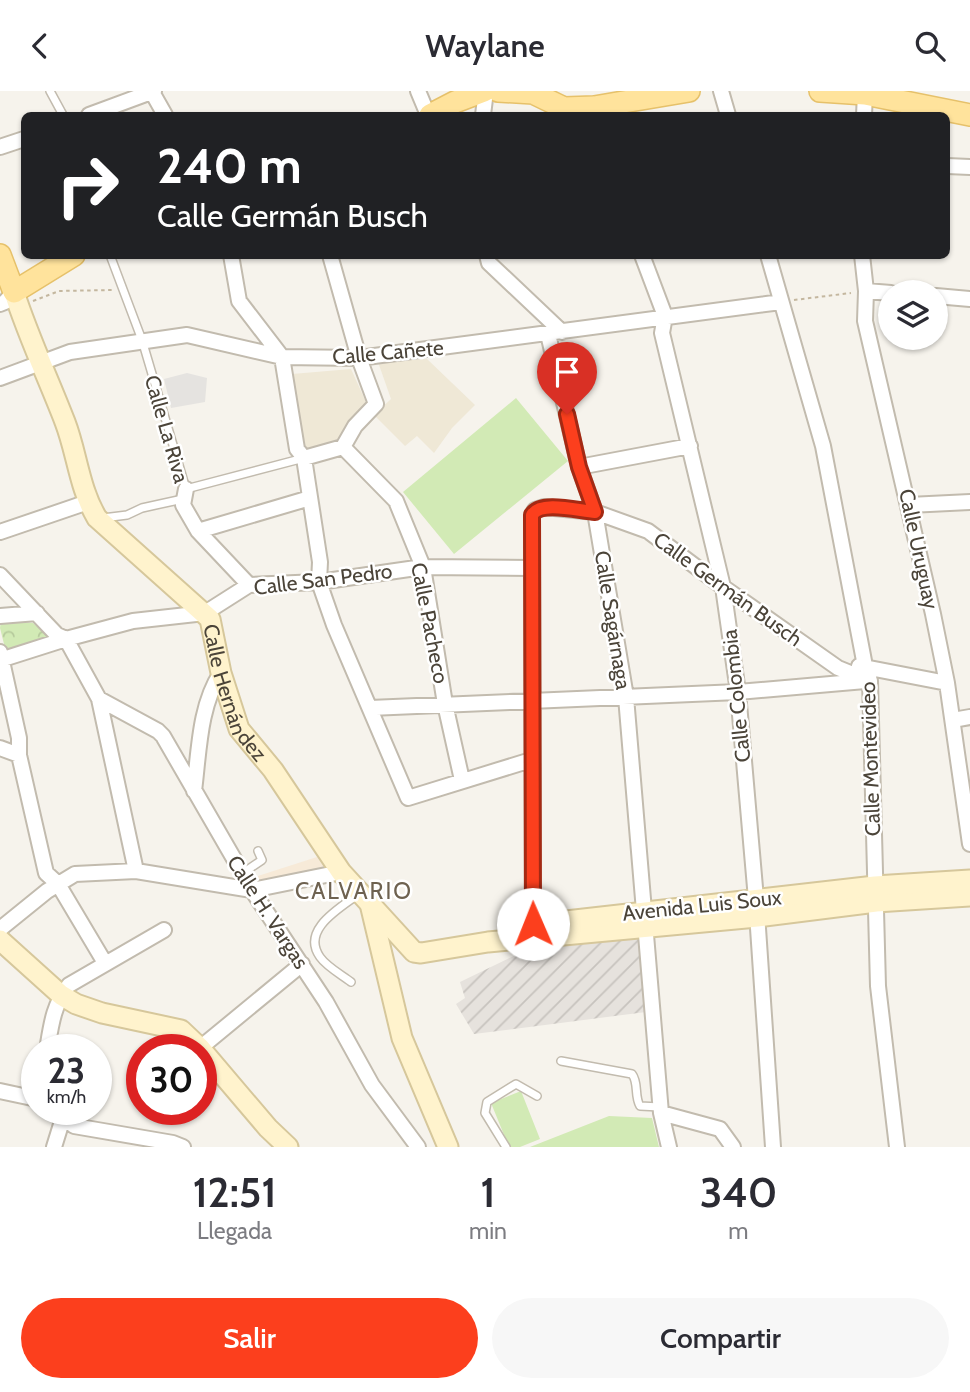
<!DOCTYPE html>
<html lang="es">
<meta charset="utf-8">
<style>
body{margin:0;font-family:Cabin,sans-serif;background:#f7f7f7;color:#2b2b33;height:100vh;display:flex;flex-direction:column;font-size:26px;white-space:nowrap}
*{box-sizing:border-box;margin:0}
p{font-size:23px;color:#7c7c81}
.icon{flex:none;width:38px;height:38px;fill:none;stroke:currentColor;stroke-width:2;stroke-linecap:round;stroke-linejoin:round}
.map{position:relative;height:1056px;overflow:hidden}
.side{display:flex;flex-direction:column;background:#fff;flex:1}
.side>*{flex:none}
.top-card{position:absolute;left:21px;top:21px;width:929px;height:147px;border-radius:10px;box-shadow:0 2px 5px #0004;background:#202124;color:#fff;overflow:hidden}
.controls{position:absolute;left:878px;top:189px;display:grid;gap:14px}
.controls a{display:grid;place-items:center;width:70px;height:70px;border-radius:50%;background:#fff;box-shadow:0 2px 5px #0004;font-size:35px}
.speed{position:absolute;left:21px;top:943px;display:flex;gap:14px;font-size:35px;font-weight:700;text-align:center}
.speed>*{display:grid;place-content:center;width:91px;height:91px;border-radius:50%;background:#fff;box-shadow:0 2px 5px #0004;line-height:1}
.speed small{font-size:18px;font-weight:400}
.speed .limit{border:10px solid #d22;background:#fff;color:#111}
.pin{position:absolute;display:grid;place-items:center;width:60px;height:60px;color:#fff;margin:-72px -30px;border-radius:50% 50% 50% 0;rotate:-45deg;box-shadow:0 0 7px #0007}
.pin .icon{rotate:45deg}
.me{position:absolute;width:77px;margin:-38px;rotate:359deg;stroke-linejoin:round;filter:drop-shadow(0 0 5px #0008)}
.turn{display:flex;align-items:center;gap:24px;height:147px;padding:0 21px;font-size:32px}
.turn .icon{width:91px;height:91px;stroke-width:2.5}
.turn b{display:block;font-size:49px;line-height:60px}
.eta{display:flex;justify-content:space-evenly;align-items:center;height:119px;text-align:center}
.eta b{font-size:42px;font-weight:600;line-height:49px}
.button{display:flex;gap:14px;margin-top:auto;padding:14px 21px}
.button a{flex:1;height:80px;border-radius:42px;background:#fc3f1d;color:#fff;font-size:28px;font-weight:600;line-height:80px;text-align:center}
.button a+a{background:#f7f7f7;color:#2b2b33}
header{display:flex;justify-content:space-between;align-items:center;height:91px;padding:0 21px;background:#fff;font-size:32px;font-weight:600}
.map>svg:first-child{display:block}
.commercial{fill:#f7ead8}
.industrial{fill:url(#industrial-furrows)}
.education{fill:#efe8d6}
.park{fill:url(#park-crowns)}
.pitch{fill:#d2eab5}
.parking{fill:#e5e3e0}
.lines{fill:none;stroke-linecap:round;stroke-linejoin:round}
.lane-casing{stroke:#c2bbae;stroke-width:10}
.street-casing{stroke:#c2bbae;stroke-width:18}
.secondary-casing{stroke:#d6c79b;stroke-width:23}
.primary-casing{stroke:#e6c16a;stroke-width:24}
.path{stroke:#c4b79f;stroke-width:2;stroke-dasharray:3.5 3.5;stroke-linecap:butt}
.lane{stroke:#fff;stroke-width:7}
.street{stroke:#fff;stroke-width:14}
.secondary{stroke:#fff3cd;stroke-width:19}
.primary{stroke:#ffe39c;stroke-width:21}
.route-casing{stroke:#a42913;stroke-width:18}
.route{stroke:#fc3f1d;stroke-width:12}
.labels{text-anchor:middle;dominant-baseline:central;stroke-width:5;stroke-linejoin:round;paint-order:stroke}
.street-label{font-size:21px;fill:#4b4439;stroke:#fff}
.neighbourhood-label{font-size:23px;letter-spacing:2px;fill:#6e6250;stroke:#fff}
</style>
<header><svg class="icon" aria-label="back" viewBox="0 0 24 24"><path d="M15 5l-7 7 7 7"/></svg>Waylane<svg class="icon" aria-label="search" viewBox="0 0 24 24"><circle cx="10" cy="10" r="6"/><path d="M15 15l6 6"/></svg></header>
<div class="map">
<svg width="970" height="1056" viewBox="0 0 970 1056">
<defs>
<pattern id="industrial-furrows" width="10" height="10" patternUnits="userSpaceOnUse" patternTransform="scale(1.75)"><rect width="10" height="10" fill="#e6e2dd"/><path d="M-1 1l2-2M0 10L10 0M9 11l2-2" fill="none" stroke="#c7c3be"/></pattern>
<pattern id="park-crowns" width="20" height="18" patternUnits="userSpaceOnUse" patternTransform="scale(1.75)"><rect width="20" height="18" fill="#d2eab5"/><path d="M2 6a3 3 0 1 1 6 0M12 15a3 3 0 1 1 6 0" fill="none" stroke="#b6ca9c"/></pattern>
</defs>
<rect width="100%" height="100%" fill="#f6f3ec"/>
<path class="commercial" d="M317,766l8,12 -70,15 -3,-6z"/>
<path class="industrial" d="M635,845l4,3 7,73 -172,22 -18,-30 9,-6 -5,-16 58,-28 1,-11z"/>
<path class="education" d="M427,268l48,46 -23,23 -18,25 -17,-17 -12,10 -31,-31 17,-16 -13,-37z
M351,278l15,33 -18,23 -7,17 -30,8 -10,-4 -9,-72z"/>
<path class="park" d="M1,529l32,3 19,16 -46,13 -6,-24z"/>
<path class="pitch" d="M516,307l52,63 -114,93 -51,-62z
M521,1000l19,48 -20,8h-11l-18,-44z
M609,1025l43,2 7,29h-129z"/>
<path class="parking" d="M187,282l20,5 -2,24 -34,6 -7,-29z"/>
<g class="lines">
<g class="lane-casing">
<path id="lane" d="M50,0l13,24
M110,164l32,85 44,149 118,-31
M103,427l24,-3 15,-7 41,-9
M243,782l19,-13 -4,-9
M351,891c-9,-7 -24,-15 -31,-25 -20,-28 22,-50 40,-64
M561,970l71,13c7,9 2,22 8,32l20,1
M506,1056l-21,-34 2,-11 29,-18 21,12"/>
</g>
<g class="street-casing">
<path id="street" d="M418,0l10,24
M721,0l7,24
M152,1l13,23
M89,24l65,-24
M483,24l3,-24
M864,24l1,-21
M0,56l24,-8
M947,75l23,1
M231,164l8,46 43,56 15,92 7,9 39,-11
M330,164l29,103 17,46 -21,22 -12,21 53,54 27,66 22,137 17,76
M487,164l2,8 73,69
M642,164l23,61 -3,17 61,254 15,105 18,207 17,248
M768,164l55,191 42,220 5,15 8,305 19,161
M862,164l4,36 -1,30 68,293 14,69 23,161
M866,200l25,2
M936,205l34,3
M0,213l5,-2 9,-10
M548,243l31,133 16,45 31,185 35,416 8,34
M0,287l70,-26 117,-17 95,22 77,1 422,-56
M304,367l16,104 -1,20 15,43 74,173 123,-38
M579,376l111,-21
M186,398l-3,16 15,26 51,54
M909,414l61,-3
M198,440l112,-33
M0,441l88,-30
M0,484l57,60 9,4 33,60 37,172
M0,525l37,-3
M0,561l19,86v17l27,118 12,11 47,79
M0,569l66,-21 67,-18 72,-8 44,-28 70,-3 104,-15 109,1
M859,575l88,17
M99,608l59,32 5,5 89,154 74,112 46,83 46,62
M370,617l368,-16 127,-11
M953,629l17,-3
M0,657l19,7
M194,700c5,-38 5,-85 27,-118
M533,833l-1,-409 3,-5 9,-3 51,5 53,19 75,56 115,81 32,13
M0,838l47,-38 28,-17 61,-3 116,19 89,-18
M200,957l102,-84
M47,959c4,-24 6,-45 22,-65l95,-55
M0,1000l37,8
M52,1018l22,17 99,17 10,4
M661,1022l59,16 13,18
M54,1056l9,-29"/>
</g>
<g class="secondary-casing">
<g id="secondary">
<path id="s1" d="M14,201c14,44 34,86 51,130 12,31 14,66 32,96l113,101 11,54 18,56 34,41 68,102 73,80 7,1 67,-11 269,-25 119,-15 94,-6"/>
<path d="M371,817l31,130 46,109"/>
<path d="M513,836l362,-41 95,-6"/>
<path d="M0,849l61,55 15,9 26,9 79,17 19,18 68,80 20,19"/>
</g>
</g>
<g class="primary-casing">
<path id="primary" d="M498,0l35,2 31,15 30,-1 95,-16
M820,0l45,3 105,21
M430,24l25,-13 29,-11
M0,164l14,37 60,-37"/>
</g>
<path class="path" d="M794,209l57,-7
M33,210l26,-10 53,-1"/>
<use href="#lane" class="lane"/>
<use href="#street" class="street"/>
<use href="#secondary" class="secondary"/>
<use href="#primary" class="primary"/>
</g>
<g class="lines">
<g class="route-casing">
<path id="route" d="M533,833l-1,-409c9,-15 47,-4 63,-3l-16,-45 -12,-53"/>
</g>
<use href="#route" class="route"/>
</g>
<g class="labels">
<g class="street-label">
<text transform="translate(388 261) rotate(-5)">Calle Cañete</text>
<text transform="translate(167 338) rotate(74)">Calle La Riva</text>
<text transform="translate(919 458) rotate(78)">Calle Uruguay</text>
<text transform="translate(323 488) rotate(-7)">Calle San Pedro</text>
<text transform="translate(728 498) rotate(36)">Calle Germán Busch</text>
<text transform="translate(613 529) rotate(81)">Calle Sagárnaga</text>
<text transform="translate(430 532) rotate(79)">Calle Pacheco</text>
<text stroke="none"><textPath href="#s1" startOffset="471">Calle Hernández</textPath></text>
<text transform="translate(736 605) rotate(-96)">Calle Colombia</text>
<text transform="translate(870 668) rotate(-92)">Calle Montevideo</text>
<text transform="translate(702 814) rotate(-6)">Avenida Luis Soux</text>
<text transform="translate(268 821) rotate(57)">Calle H. Vargas</text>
</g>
<g class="neighbourhood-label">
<text x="354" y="800">CALVARIO</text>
</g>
</g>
</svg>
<div class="controls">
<a><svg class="icon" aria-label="layers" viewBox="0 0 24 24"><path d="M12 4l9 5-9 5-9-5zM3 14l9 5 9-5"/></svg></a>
</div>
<div class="speed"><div>23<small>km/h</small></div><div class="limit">30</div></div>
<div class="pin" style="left:567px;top:323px;background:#d93025"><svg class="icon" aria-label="arrive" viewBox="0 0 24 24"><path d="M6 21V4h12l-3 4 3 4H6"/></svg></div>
<svg class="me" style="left:533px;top:833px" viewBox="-20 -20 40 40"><circle r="19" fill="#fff"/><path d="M0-13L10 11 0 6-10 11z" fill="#fc3f1d"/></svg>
<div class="top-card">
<div class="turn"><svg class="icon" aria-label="right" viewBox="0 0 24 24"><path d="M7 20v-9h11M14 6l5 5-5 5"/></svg><div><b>240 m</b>Calle Germán Busch</div></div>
</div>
</div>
<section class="side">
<div class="eta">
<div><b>12:51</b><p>Llegada</p></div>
<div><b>1</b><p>min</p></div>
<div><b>340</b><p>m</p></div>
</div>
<div class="button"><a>Salir</a><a>Compartir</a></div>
</section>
